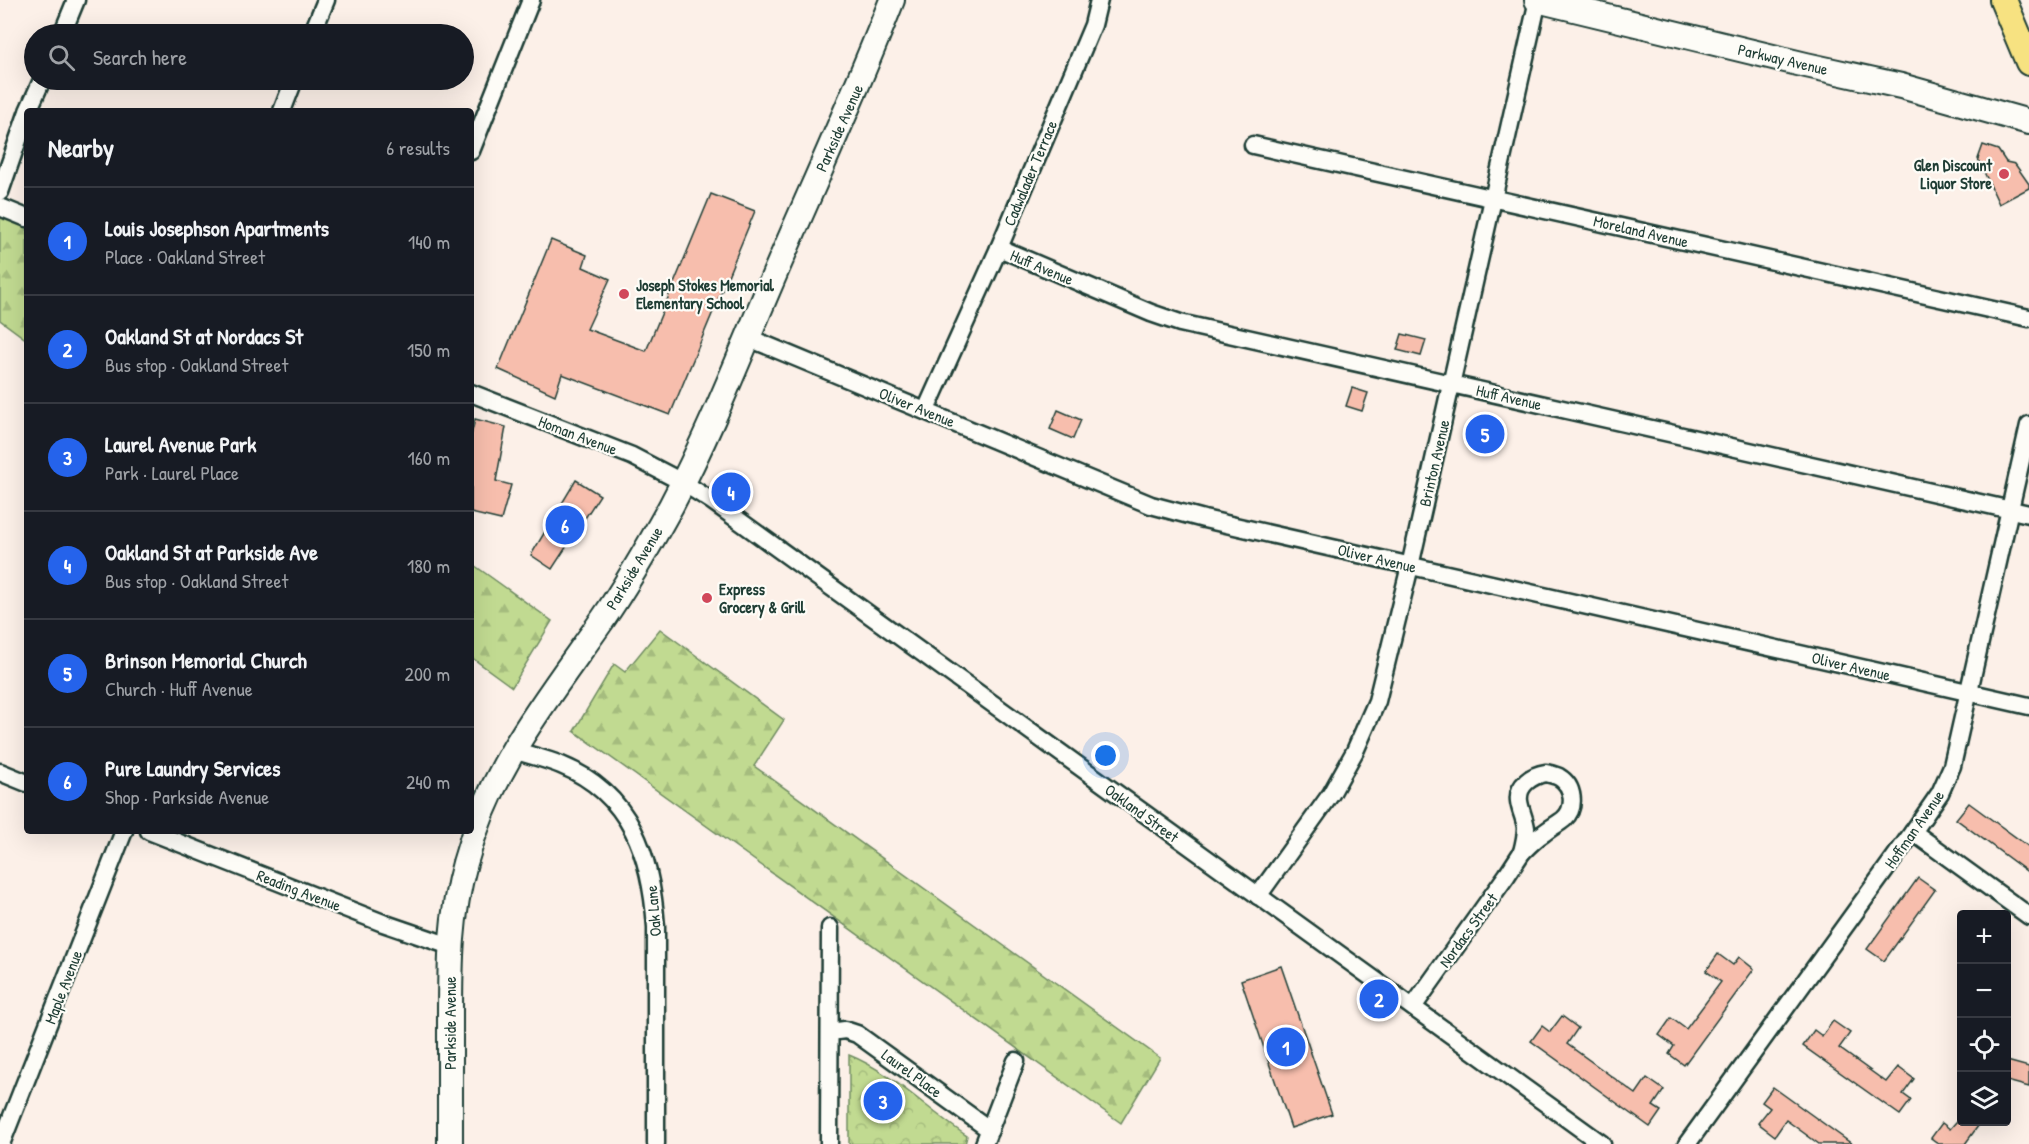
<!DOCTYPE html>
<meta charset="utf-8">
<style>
body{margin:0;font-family:"Patrick Hand",sans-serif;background:#242831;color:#f1f3f6}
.controls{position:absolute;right:18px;bottom:18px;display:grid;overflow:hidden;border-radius:6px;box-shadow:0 6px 24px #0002}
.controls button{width:54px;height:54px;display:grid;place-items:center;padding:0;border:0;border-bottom:2px solid #363941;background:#171b24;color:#f1f3f6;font:30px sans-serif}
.you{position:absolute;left:1106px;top:756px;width:21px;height:21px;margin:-15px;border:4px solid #fff;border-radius:50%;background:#1a73e8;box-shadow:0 0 0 9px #1a73e833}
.badge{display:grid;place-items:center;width:39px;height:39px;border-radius:50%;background:#2563eb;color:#fff;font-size:20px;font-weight:700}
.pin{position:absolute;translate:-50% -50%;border:3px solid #fff;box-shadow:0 2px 6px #0006}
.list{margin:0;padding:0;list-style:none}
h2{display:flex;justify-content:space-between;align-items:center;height:78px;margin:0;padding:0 24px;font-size:26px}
h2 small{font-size:20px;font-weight:400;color:#9ea1a6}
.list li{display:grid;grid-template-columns:39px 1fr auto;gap:18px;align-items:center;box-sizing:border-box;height:108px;padding:0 24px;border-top:2px solid #363941}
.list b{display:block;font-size:22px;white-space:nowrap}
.list p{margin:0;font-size:20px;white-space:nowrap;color:#9ea1a6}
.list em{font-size:20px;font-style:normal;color:#9ea1a6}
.icon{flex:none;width:33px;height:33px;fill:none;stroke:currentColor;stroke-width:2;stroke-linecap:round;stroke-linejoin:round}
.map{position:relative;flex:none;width:2029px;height:1144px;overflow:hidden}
.search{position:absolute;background:#171b24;box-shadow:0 6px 24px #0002;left:24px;top:24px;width:450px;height:66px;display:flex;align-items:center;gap:15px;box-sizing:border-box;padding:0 21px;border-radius:33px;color:#9ea1a6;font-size:22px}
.panel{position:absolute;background:#171b24;box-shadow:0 6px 24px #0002;left:24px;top:108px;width:450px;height:726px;border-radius:6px}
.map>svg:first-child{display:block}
.forest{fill:url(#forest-firs);stroke:#708c62;stroke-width:1.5}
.park{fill:url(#park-crowns);stroke:#708c62;stroke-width:1.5}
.building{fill:#f7bead;stroke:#1f3d34;stroke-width:1.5}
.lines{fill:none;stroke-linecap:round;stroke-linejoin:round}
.street-casing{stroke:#1f3d34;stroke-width:21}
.secondary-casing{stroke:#1f3d34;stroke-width:28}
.primary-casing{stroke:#1f3d34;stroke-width:30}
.street{stroke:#fdfcf7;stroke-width:16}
.secondary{stroke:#fdfcf7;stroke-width:24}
.primary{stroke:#f7e281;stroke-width:26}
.poi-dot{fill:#d1495b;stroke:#fdfcf7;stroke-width:2}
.labels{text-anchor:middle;stroke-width:4.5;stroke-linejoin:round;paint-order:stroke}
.street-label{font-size:16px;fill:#1f3d34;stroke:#fdfcf7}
.poi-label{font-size:16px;font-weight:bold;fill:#1f3d34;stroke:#fdfcf7;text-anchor:start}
</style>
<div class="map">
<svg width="2029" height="1144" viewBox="0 0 2029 1144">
<defs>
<pattern id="forest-firs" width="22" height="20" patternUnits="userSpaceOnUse" patternTransform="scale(1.5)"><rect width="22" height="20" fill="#c1da91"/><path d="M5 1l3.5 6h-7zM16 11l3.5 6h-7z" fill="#a5bc7e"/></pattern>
<pattern id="park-crowns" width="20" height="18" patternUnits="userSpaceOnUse" patternTransform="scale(1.5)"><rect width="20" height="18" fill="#c1da91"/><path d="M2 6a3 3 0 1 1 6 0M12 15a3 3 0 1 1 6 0" fill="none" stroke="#a5bc7e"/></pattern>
</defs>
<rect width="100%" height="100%" fill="#fcf0e8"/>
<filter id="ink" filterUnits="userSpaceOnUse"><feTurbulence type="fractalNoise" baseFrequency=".0167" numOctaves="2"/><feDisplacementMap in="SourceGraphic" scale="12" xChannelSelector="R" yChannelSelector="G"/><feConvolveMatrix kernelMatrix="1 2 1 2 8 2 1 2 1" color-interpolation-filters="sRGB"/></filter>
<g filter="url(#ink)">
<!-- forest -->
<g class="forest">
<path d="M0,199L27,211V340L0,320Z"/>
<path d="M471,563L552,621L512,687L471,657Z"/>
<path d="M660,629L784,720L754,766L1160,1058L1121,1123L574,731L614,664L625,672Z"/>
</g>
<!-- park -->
<path class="park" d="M849,1055C890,1071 929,1111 967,1136L965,1144H849Z"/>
<!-- building -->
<g class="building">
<path d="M1983,145L1998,150L2006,162L2015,164L2029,184V188L1999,204L1978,159Z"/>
<path d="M711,194L755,211L670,415L562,374L555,395L498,369L551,240L587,255L583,267L610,279L587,329L646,351Z"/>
<path d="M1402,334L1426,340L1421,356L1397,350Z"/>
<path d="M1352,388L1368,393L1362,411L1346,406Z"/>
<path d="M1058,410L1081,420L1073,439L1050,429Z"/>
<path d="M475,419L506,427L496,481L511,485L501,520L471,513V436Z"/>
<path d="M576,480L600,495L552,569L531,555Z"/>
<path d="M1969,803L2029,847V873L1956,819Z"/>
<path d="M1918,878L1935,890L1884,961L1867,949Z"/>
<path d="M1718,954L1733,965L1739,957L1754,969L1684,1065L1669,1054L1674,1046L1659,1035L1671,1018L1686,1029L1721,982L1706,971Z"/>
<path d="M1281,966L1332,1114L1291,1128L1241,980Z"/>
<path d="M1562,1016L1578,1028L1567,1044L1636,1094L1647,1078L1664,1090L1653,1106L1661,1111L1650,1127L1531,1041L1542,1026L1550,1032Z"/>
<path d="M1833,1021L1850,1033L1839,1048L1886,1082L1898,1067L1914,1079L1903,1094L1911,1100L1900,1115L1803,1046L1814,1030L1822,1036Z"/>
<path d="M2007,1061L2029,1067V1087L2007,1081Z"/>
<path d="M1773,1087L1852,1144H1819L1786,1120L1775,1136L1758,1123L1770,1108L1762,1102Z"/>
<path d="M1956,1122H1981L1965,1144H1939L1931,1138L1942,1123L1950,1129Z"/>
</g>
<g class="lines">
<defs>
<g id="street">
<path d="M62,34L76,0"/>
<path d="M312,34L326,0"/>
<path d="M28,111L42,80"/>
<path d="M282,111L294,80"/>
<path d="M1253,145L2029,318"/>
<path d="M471,151L531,0"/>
<path d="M0,192L27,114"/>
<path d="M0,207L27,218"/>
<path d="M999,248L1151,313L1180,323L2029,514"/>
<path d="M749,338L1151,505L1204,519L2029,706"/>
<path d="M471,393L632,456L682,482L712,501L1602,1144"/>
<path d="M926,410L999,248L1093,25L1099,0"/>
<path d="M513,750C529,755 546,759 561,765C632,794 651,857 656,927V1144"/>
<path d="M0,772L27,783"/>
<path d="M1546,773C1550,774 1555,775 1559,777C1574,786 1576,808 1564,819C1558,824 1550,828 1544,833C1536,838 1529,845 1522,852C1524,844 1526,836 1526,828C1525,819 1520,810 1519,801C1517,785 1532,775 1546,773Z"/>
<path d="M149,831L383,923L450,946"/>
<path d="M1913,832L2029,916"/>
<path d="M1258,896L1331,794L1355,751L1377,701L1410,566L1538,0"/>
<path d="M1413,1007L1507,875L1522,852"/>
<path d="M830,1032L845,1030L857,1034L990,1130"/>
<path d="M1,1144L124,831"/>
<path d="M829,1144L830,928"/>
<path d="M984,1144L1016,1061"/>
<path d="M1687,1144L1913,832L1940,793L1952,766L2029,425"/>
</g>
<g id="secondary">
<path d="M1537,0L1806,65L1901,86L2029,122"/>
<path d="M450,1144C450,1102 450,1060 450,1018C450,965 450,916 465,863C491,766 547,699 603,619C628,583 650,544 671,506C711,430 742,350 776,271C815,181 856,92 892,0"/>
</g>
<path id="primary" d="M2003,0L2029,62"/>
</defs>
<!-- street casing -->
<use href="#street" class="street-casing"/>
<!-- secondary casing -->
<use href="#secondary" class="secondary-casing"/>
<!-- primary casing -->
<use href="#primary" class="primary-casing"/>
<!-- street -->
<use href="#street" class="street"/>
<!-- secondary -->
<use href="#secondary" class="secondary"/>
<!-- primary -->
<use href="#primary" class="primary"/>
</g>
</g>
<!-- markers -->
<g class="poi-dot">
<circle cx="2004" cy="174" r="6"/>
<circle cx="624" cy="294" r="6"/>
<circle cx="707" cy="598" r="6"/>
</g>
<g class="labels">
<!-- street labels -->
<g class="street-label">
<text transform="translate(1783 59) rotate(13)" y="6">Parkway Avenue</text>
<text transform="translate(839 128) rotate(-66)" y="6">Parkside Avenue</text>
<text transform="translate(1030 173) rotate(-67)" y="6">Cadwalader Terrace</text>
<text transform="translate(1641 231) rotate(13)" y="6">Moreland Avenue</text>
<text transform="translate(1042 267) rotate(23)" y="6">Huff Avenue</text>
<text transform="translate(1509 397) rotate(13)" y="6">Huff Avenue</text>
<text transform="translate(917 407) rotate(22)" y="6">Oliver Avenue</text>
<text transform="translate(578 435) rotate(21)" y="6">Homan Avenue</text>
<text transform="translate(1434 463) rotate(-77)" y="6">Brinton Avenue</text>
<text transform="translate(1377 558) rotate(13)" y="6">Oliver Avenue</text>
<text transform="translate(634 568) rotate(-59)" y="6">Parkside Avenue</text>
<text transform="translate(1851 666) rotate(13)" y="6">Oliver Avenue</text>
<text transform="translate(1142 813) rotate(36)" y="6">Oakland Street</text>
<text transform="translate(1914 829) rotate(-55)" y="6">Hoffman Avenue</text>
<text transform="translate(299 890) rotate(21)" y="6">Reading Avenue</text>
<text transform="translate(653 911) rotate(-95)" y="6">Oak Lane</text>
<text transform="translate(1468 930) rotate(-54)" y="6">Nordacs Street</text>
<text transform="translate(63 987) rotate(-69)" y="6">Maple Avenue</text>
<text transform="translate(450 1023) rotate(-90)" y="6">Parkside Avenue</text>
<text transform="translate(912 1073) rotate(36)" y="6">Laurel Place</text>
</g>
<!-- poi labels -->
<g class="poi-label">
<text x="1992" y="171" text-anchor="end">Glen Discount<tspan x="1992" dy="18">Liquor Store</tspan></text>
<text x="636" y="291">Joseph Stokes Memorial<tspan x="636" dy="18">Elementary School</tspan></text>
<text x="719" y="595">Express<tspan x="719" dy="18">Grocery &amp; Grill</tspan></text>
</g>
</g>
</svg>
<div class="controls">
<button>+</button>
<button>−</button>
<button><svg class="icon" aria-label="locate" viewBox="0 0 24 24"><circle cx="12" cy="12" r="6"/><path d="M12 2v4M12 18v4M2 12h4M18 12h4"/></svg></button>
<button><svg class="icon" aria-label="layers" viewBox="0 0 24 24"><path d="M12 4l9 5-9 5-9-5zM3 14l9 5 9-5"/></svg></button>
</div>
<div class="you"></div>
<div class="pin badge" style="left:1286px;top:1047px">1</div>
<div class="pin badge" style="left:1379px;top:999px">2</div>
<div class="pin badge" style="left:883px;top:1101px">3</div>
<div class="pin badge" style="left:731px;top:492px">4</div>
<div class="pin badge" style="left:1485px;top:434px">5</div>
<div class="pin badge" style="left:565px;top:525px">6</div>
<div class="search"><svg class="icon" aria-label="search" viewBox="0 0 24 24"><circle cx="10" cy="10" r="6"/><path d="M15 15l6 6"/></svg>Search here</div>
<section class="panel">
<h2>Nearby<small>6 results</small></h2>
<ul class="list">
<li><span class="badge">1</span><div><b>Louis Josephson Apartments</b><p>Place · Oakland Street</p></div><em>140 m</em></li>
<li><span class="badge">2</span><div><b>Oakland St at Nordacs St</b><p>Bus stop · Oakland Street</p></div><em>150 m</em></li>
<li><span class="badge">3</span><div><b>Laurel Avenue Park</b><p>Park · Laurel Place</p></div><em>160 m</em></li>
<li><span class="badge">4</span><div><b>Oakland St at Parkside Ave</b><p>Bus stop · Oakland Street</p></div><em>180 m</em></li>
<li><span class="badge">5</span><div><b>Brinson Memorial Church</b><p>Church · Huff Avenue</p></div><em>200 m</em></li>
<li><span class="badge">6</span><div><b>Pure Laundry Services</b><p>Shop · Parkside Avenue</p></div><em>240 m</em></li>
</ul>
</section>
</div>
